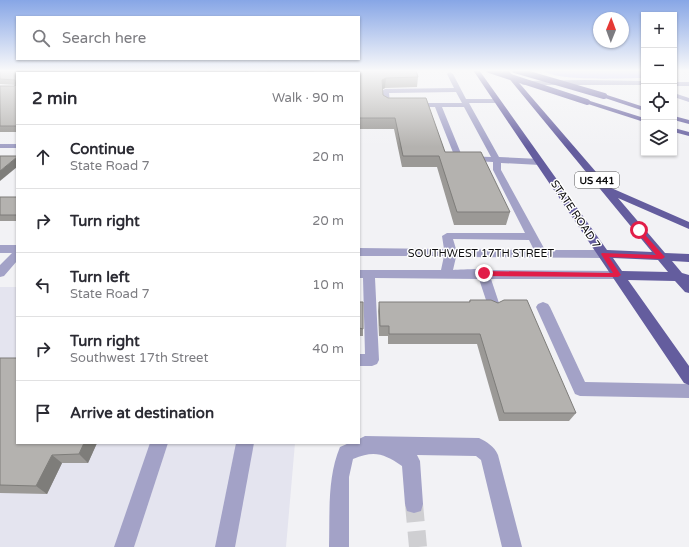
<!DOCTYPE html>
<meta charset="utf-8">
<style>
body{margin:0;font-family:"Varela Round",sans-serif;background:#f2f2f3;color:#2b2b33}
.controls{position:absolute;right:12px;top:12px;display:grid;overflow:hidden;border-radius:0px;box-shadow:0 1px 3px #0004}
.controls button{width:36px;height:36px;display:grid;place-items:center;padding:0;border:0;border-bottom:1px solid #e1e1e2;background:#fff;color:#2b2b33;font:20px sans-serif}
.compass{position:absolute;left:593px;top:12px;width:36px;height:36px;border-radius:50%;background:#fff;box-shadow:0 1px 3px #0004;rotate:1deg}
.stop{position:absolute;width:12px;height:12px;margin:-9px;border:3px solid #e11d48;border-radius:50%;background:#fff}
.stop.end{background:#e11d48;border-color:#fff;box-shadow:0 1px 4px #0008}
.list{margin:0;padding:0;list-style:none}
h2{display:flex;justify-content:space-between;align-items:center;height:52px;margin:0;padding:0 16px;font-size:17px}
h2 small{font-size:13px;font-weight:400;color:#7c7c81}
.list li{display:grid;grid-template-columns:26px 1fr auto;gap:12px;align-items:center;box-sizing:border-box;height:64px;padding:0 16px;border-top:1px solid #e1e1e2}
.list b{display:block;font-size:15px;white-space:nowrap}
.list p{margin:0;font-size:13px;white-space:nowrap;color:#7c7c81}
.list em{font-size:13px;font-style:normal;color:#7c7c81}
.icon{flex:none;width:22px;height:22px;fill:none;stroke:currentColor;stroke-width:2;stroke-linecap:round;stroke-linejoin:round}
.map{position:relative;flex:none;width:689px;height:547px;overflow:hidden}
.search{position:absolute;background:#fff;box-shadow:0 1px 3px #0004;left:16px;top:16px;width:344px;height:44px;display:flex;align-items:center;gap:10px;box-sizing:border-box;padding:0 14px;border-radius:0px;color:#7c7c81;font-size:15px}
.panel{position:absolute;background:#fff;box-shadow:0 1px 3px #0004;left:16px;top:72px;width:344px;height:372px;border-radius:0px}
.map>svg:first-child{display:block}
.built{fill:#e4e4ef}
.green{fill:#bebbfa}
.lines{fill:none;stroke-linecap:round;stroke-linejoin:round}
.minor-tunnel{stroke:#cfcfd2;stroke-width:18;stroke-dasharray:18 9;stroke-linecap:butt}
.minor{fill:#a3a2c7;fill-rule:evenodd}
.major{fill:#645d9e;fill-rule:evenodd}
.major-bridge{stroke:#645d9e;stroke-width:6}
.wall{fill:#9b9996}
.shaded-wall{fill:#7e7d7a}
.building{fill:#b4b2af;stroke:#7e7d7a}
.route{fill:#e11d48}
.labels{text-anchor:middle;stroke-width:3;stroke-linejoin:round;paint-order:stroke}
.shield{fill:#fff;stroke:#545455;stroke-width:1}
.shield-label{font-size:10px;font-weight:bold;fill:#0b0b0c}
.street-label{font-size:11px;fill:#0b0b0c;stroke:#fff}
</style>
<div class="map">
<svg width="689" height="547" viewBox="0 0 689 547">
<rect width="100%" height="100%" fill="#f2f2f5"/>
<!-- built -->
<path class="built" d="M0,287H17V443H295L286,547H0Z"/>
<!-- green -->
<path class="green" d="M543,70H644V78C624,78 556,82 543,70Z"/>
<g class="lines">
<!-- minor-tunnel -->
<path class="minor-tunnel" d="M414,504L418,547"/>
<!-- minor -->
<g class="minor">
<path d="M267,70H273L272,73H266Z"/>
<path d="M450,72L453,74L466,99H497L500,101L497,103H469L499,157L540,159L544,162L540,165L501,163V170L545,250H604L608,251L610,254L608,257L604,258L456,257L453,270C461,270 481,268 487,270L618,271L622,272L624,275L622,278L618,279H491L500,306L499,309L494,311L489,309L479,279L375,278L379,360L377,364L372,366H359V354H365L363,278H359V270H441L444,256H359V248L444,249L442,236L447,233H525L493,170V162L456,160L435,107H387L384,105L382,91L385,89L454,88L447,74ZM456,92L462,103H390L389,93ZM442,107H464L491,157L462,156ZM453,239L529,240L534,250L456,249Z"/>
<path d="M585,80L644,81V85H523L520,83L523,81Z"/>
<rect x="674" y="82" width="15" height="4"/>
<path d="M674,93L689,98V102L674,97Z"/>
<rect x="0" y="144" width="17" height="4"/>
<path d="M0,245H17V261L4,276L0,277V265L12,253H0Z"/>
<path d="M543,302L548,304L550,307L585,382L689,384V398L580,396L575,394L536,307L538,304Z"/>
<path d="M365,436L479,438C487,442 494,446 498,455L522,547H502L481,460L476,456L417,455L420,461L423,504L421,511L414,513L407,511L405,504L402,466C384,454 375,450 353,459L349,477V547H329C330,514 327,478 340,447L349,443H359V439Z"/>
<path d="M150,443H168L134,547H114Z"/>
<path d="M236,443H254L235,547H215Z"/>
</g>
<!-- major -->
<g class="major">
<path d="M473,70H479L607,250L652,252L502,70H508L609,187L689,222V229L618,198L665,253L689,254V262L672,261L682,273L689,275V293L685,292L675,281L628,280L689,366V385L684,383ZM613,258L658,260L668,272L622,271Z"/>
<path d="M604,94L644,107V111L602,97L601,96Z"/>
<path d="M587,100L644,118V122L585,103L584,102Z"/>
<path d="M674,116L689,120V124L674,120Z"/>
<path d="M674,128L689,132V136L674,132Z"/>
</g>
<!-- major-bridge -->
<g class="major-bridge">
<path d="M489,70L587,102"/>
<path d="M515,70L604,96"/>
</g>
</g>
<!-- wall -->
<g class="wall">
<path d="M0,70H250L248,73H17V132H0V86H14L16,85L0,84Z"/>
<path d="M359,73L418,77L417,87L385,88L383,89V95L510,212L506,225H454L437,167H402L394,129H359Z"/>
<rect x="0" y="197" width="17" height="24"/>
<path d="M470,300L576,413L569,421H499L477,344H388V336H379L378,311L379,302H469Z"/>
<path d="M359,302L363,329V336H359Z"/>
<path d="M0,358L97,443L88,463H62L47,494L0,493Z"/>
</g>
<!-- shaded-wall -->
<g class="shaded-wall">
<path d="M246,70H250L248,73H244Z"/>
<path d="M386,78L385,88L381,90L382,80Z"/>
<path d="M17,157V167L0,181V171Z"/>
<path d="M84,443H97L88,463L79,454Z"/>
<path d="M52,455L62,463L47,494L36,486Z"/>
</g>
<!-- building -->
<g class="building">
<path d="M0,70H246L244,73H17V126H0V86H14L16,85L15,80L0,79Z"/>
<path d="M291,70H313V73H290Z"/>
<path d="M339,70H416L418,77L386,78L382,80L383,95L388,98H426L445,152H481L510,212H457L439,156H403L395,118H359V73H339Z"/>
<path d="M0,156H17V157L0,171Z"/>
<rect x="0" y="197" width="17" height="18"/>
<path d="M470,300H491L498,303L504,300H527L576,413H504L480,334H389V326H380L379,302H470Z"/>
<path d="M359,302H363V329L359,328Z"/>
<path d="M0,358H17V443H84L79,454L52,455L36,486L0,485Z"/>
</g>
<!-- sky -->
<linearGradient id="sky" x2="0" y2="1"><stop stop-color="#87a6e6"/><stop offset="0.48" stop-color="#f9f9fa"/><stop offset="1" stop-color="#f9f9fa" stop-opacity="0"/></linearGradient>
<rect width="689" height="147" fill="url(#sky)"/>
<!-- route -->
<path class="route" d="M639,228L665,257L662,259L609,257L621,275L618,277L484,276L480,273L484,271L613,273L601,254L602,253L656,255L636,230Z"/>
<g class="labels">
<!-- shield labels -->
<rect class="shield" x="575" y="172" width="44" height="16" rx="3"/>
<g class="shield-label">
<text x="597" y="184">US 441</text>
</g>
<!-- street labels -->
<g class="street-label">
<text transform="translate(576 214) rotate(56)" y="4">STATE ROAD 7</text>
<text x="481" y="257">SOUTHWEST 17TH STREET</text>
</g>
</g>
</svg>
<div class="controls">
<button>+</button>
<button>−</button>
<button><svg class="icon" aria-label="locate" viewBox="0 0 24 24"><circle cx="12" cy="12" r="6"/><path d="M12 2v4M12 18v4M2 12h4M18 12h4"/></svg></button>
<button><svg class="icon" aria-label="layers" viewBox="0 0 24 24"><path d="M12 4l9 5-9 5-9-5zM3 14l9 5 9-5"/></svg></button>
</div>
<svg class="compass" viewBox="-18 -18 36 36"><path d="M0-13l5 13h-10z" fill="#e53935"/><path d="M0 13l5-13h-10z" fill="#7c7c81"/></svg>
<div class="stop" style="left:639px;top:230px"></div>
<div class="stop end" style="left:484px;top:273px"></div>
<div class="search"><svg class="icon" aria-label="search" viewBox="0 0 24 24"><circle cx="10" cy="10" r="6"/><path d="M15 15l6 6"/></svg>Search here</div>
<section class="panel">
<h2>2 min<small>Walk · 90 m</small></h2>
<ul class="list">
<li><svg class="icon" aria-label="ahead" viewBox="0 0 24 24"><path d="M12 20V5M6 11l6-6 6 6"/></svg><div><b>Continue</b><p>State Road 7</p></div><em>20 m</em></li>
<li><svg class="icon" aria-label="right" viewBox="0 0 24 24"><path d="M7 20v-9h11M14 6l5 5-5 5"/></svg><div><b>Turn right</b></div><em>20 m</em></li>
<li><svg class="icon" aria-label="left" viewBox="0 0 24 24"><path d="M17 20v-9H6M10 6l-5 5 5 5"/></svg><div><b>Turn left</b><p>State Road 7</p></div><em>10 m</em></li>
<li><svg class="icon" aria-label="right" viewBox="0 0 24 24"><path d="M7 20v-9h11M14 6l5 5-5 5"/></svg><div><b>Turn right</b><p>Southwest 17th Street</p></div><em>40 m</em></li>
<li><svg class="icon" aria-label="arrive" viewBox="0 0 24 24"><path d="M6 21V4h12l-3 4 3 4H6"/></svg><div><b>Arrive at destination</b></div></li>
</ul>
</section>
</div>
